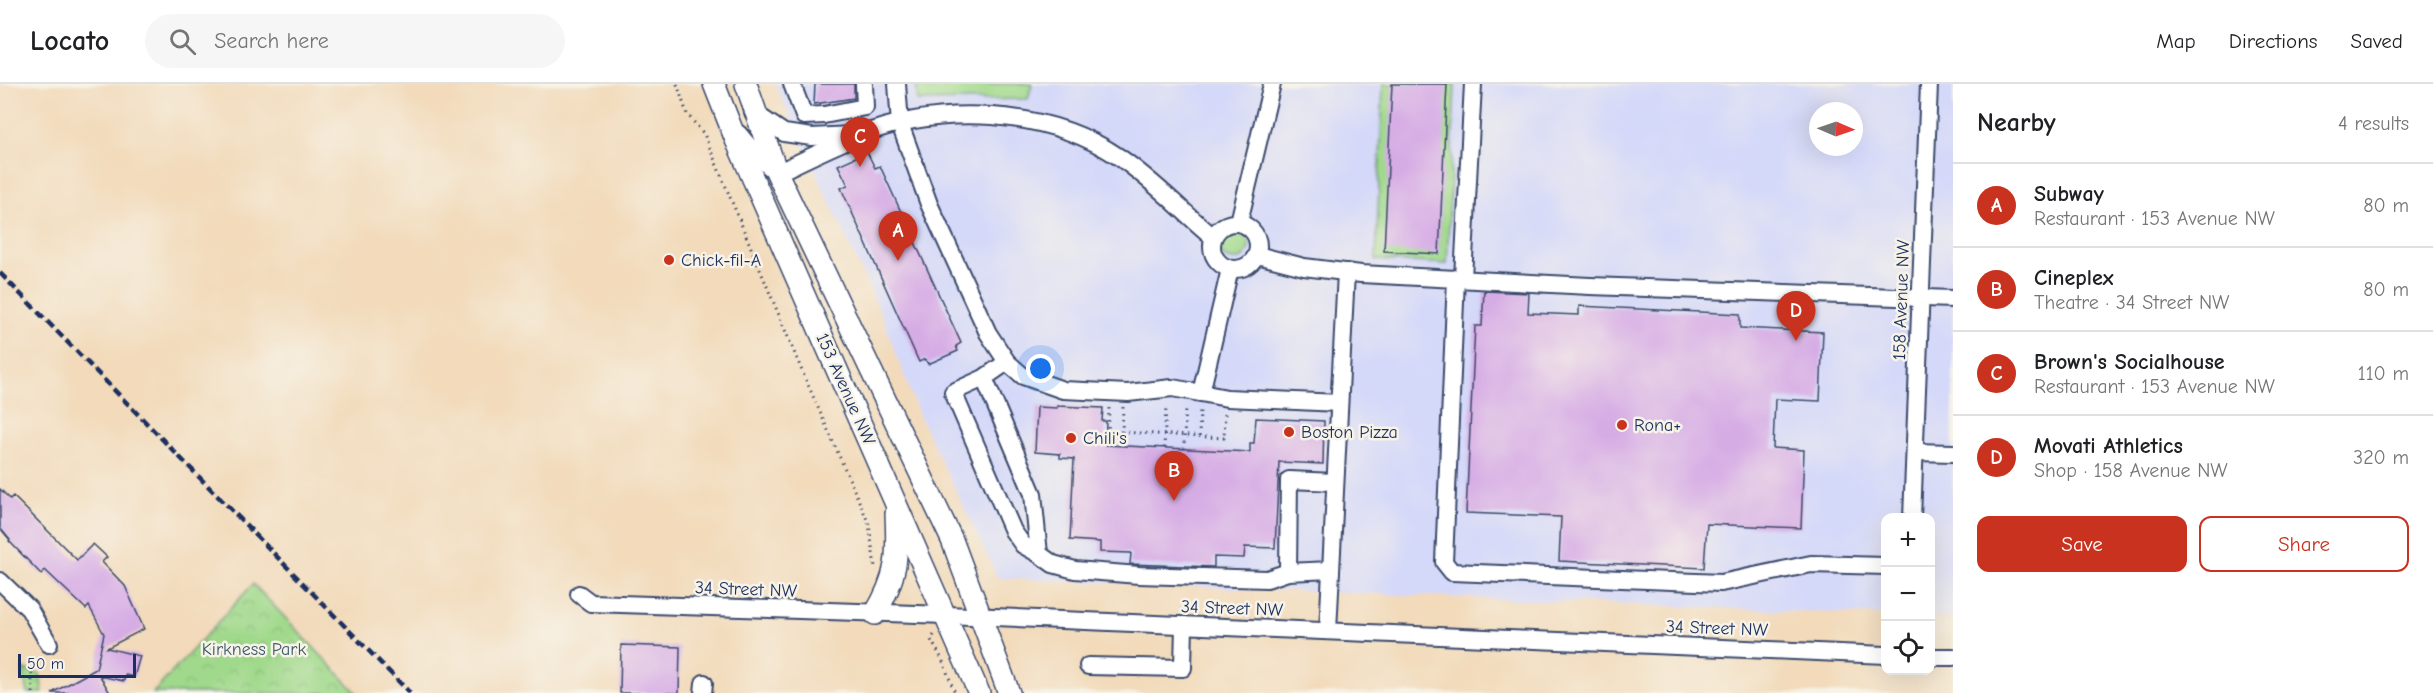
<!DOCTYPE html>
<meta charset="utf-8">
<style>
body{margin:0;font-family:"Comic Neue",sans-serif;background:#f6f6f6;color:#202124}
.controls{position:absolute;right:18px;bottom:18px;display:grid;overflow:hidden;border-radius:12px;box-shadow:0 6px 24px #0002}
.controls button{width:54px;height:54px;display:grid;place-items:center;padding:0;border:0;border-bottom:2px solid #e0e0e0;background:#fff;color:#202124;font:30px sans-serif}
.compass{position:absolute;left:1809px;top:18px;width:54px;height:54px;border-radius:50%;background:#fff;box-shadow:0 6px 24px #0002;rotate:92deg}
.scale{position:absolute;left:18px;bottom:15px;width:118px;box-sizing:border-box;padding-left:6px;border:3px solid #1b2f5e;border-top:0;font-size:16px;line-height:21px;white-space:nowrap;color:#1b2f5e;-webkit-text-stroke:4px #f7f3e8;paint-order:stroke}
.you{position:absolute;left:1041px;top:285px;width:21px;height:21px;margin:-15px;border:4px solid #fff;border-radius:50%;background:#1a73e8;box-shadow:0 0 0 9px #1a73e833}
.badge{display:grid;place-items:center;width:39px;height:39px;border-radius:50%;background:#c8321e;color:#fff;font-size:20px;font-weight:700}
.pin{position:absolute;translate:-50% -50px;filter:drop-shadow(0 2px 3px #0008)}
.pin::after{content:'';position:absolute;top:32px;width:21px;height:18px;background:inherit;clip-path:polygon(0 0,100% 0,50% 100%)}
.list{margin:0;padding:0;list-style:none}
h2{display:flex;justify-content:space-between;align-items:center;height:78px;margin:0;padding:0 24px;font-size:26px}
h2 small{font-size:20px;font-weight:400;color:#757577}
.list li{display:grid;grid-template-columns:39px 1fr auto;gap:18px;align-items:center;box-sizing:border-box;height:84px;padding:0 24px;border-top:2px solid #e0e0e0}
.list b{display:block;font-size:22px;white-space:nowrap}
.list p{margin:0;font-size:20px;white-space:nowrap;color:#757577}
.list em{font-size:20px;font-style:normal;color:#757577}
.actions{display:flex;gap:12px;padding:18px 24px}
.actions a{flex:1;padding:14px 0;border:2px solid #c8321e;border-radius:12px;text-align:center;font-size:21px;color:#c8321e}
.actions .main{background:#c8321e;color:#fff}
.icon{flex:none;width:33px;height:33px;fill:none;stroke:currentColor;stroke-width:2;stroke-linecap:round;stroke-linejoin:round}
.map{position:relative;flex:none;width:1953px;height:609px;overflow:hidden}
header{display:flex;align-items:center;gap:36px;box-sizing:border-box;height:84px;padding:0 30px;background:#fff;border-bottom:2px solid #e0e0e0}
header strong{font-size:28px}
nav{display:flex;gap:33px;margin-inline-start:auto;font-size:21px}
.search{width:420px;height:54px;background:#f6f6f6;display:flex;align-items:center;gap:15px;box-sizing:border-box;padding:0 21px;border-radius:33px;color:#757577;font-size:22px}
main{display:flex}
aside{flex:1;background:#fff}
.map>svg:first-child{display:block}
.built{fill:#d4d8f9;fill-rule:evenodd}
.grass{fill:#a0d98b;stroke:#5e8474;stroke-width:1.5}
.park{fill:url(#park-crowns);stroke:#5e8474;stroke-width:1.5}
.building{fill:#d6ace5}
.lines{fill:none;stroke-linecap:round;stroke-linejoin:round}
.minor-casing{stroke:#3b496c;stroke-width:20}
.major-casing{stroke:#3b496c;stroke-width:24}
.path{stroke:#3b496c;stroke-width:3;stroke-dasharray:1.5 4.5;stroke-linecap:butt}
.minor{stroke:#fff;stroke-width:16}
.major{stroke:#fff;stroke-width:21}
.rail{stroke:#1b2f5e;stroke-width:4.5;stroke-dasharray:9 4.5;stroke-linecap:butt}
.poi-dot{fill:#c8321e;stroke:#f7f3e8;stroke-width:2}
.labels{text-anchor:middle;stroke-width:5;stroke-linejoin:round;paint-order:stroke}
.poi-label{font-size:18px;fill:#1b2f5e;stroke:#f7f3e8;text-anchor:start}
.street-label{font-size:18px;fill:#1b2f5e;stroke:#f7f3e8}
.park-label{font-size:18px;fill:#3c5a69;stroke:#f7f3e8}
</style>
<header>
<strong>Locato</strong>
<div class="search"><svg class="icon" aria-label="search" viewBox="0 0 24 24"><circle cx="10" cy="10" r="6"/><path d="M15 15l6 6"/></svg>Search here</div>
<nav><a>Map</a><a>Directions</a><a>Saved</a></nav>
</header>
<main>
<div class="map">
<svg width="1953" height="609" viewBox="0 0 1953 609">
<defs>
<pattern id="park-crowns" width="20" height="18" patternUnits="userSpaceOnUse" patternTransform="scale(1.5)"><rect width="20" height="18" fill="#a0d98b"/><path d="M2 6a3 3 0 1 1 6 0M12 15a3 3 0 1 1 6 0" fill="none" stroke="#89bb7a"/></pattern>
</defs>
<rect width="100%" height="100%" fill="#f7f3e8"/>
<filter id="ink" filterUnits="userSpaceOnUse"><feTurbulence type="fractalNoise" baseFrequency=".0167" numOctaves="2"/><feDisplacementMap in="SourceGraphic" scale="12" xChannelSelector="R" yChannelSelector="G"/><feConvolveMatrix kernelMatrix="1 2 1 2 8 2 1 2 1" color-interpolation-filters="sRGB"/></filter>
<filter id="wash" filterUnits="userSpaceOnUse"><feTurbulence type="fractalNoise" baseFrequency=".008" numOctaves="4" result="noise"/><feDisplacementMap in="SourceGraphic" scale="24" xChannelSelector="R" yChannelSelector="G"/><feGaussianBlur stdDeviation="1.35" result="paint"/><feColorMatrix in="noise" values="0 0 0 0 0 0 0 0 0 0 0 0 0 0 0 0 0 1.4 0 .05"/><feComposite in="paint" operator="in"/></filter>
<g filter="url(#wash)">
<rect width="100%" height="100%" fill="#f2daba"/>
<!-- built -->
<path class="built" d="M775,0H1953V534L1931,533L1930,434H1886L1885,531L998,494L919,331L880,227ZM1818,27H1854V63H1818Z"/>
<!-- grass -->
<g class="grass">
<path d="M916,0H1032L1028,15L918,17Z"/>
<path d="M1383,0H1455L1447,180L1376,176Z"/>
<circle cx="1234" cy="161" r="15"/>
</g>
<!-- park -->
<g class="park">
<path d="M253,500L357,609H153Z"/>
<path d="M23,585L40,590L43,609H28Z"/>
</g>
<g id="blocks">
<!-- building -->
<g class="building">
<path d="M815,0H854V14L814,20Z"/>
<path d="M1392,0H1447L1439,170L1384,167Z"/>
<path d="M867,68L875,84L880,82L961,259L956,262L958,267L928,280L925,275L919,278L841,104L848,101L838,81Z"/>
<path d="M1484,207L1529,209L1528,229L1579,231V222L1740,230V244L1823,248L1820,317L1775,315L1773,364L1804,366L1801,444L1707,440L1704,484L1559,477L1561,433L1466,429L1475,242H1482Z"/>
<path d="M1057,322L1103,324L1102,337H1106L1105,361L1250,368V359H1254L1256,334L1324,337L1323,380L1279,378L1275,464L1245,463L1244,474L1214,473V483L1130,480L1131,469L1100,468V458L1070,456L1074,375L1060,374V370L1035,368L1037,323L1057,324Z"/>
<path d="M0,405L10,415L13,412L77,476L93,460L107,473L102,478L125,502L144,545L107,564L140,572L134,593L125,591L124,597L100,592L110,609H52L96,585L104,550L89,522L86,525L45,486L41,490L9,457L10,456L0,444Z"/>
<path d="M621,561L680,563L679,609H620Z"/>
</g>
</g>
</g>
<g filter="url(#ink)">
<use href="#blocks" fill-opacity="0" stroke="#3b496c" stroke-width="1.5"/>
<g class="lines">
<defs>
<g id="minor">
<path d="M792,0L804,32L824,31L865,23L864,0"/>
<path d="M897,0L900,40L929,120L988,249L1007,278L1023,292L1063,306L1128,309L1172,304L1201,309L1230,185"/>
<path d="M753,28L784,49L812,53L851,51"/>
<path d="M739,50L759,74L777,89C804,76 832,62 860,51C940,20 1047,24 1119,73C1153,96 1182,127 1213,153"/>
<path d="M1239,138L1272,0"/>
<circle cx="1235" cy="162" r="23"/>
<path d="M1257,171L1304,183L1361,190L1590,202L1953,215"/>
<path d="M1456,194L1444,478L1452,488L1721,499L1811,480L1886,482"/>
<path d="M1463,194L1473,0"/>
<path d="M984,294L1033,410L1039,470L1023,461L1013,447L953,308L984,294L1007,278"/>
<path d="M1201,309L1227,314L1339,319"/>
<path d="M1915,368L1953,369"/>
<path d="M1912,434L1929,0"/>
<path d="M1039,470L1053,480L1075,486L1139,491L1267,495L1288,488"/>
<path d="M1331,486L1288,488L1289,396L1335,398"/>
<path d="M0,497L29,525L49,560"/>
<path d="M579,510L591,519L946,531L1886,571"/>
<path d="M1328,547L1346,188"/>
<path d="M1930,573H1953"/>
<path d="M1088,582L1183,584L1184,541"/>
<path d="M703,609L704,599"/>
</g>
<g id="major">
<path d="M714,0L736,56L979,609"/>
<path d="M746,0L777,89L952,456L1009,609"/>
<path d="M875,530C898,492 898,472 896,429"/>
</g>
</defs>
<!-- minor casing -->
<use href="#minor" class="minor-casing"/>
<!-- major casing -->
<use href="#major" class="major-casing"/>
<!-- path -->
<g class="path">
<path d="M677,0L687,30L704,50L802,287L869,440L875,483"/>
<path d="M1123,323L1122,348L1224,354L1225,329"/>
<path d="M1109,324L1108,348H1122"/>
<path d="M1199,353L1200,325"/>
<path d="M1164,364L1166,322"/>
<path d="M1184,365L1185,323"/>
<path d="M934,551L931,556L942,575L955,609"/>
<path d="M33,609L31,585L41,571"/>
</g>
<!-- minor -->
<use href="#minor" class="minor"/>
<!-- major -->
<use href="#major" class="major"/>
<!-- rail -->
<path class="rail" d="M0,189L410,609"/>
</g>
</g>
<!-- markers -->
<g class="poi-dot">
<circle cx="669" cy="176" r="6"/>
<circle cx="1622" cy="341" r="6"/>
<circle cx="1289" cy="348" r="6"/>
<circle cx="1071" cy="354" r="6"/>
</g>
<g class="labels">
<!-- poi labels -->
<g class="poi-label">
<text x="681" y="182">Chick-fil-A</text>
<text x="1634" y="347">Rona+</text>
<text x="1301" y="354">Boston Pizza</text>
<text x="1083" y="360">Chili's</text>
</g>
<!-- street labels -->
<g class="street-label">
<text transform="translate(1901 216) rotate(-88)" y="6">158 Avenue NW</text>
<text transform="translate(846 305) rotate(66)" y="6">153 Avenue NW</text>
<text transform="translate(746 505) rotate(2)" y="6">34 Street NW</text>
<text transform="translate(1232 524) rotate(2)" y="6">34 Street NW</text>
<text transform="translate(1717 544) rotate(2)" y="6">34 Street NW</text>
</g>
<!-- park labels -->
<g class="park-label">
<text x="254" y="571">Kirkness Park</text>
</g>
</g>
</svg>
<div class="controls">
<button>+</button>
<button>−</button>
<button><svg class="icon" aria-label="locate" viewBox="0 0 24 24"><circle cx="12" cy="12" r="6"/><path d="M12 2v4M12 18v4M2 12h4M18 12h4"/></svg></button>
</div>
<svg class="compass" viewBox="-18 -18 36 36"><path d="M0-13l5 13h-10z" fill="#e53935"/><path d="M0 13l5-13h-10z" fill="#757577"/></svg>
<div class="scale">50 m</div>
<div class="you"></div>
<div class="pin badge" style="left:898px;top:177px">A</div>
<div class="pin badge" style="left:1174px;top:417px">B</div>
<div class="pin badge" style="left:860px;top:83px">C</div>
<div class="pin badge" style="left:1796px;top:257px">D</div>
</div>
<aside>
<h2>Nearby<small>4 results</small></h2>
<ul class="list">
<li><span class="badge">A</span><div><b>Subway</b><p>Restaurant · 153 Avenue NW</p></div><em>80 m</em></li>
<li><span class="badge">B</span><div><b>Cineplex</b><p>Theatre · 34 Street NW</p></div><em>80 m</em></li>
<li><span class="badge">C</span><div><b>Brown's Socialhouse</b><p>Restaurant · 153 Avenue NW</p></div><em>110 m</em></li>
<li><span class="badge">D</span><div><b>Movati Athletics</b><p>Shop · 158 Avenue NW</p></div><em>320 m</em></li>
</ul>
<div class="actions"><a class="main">Save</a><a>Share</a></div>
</aside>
</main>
